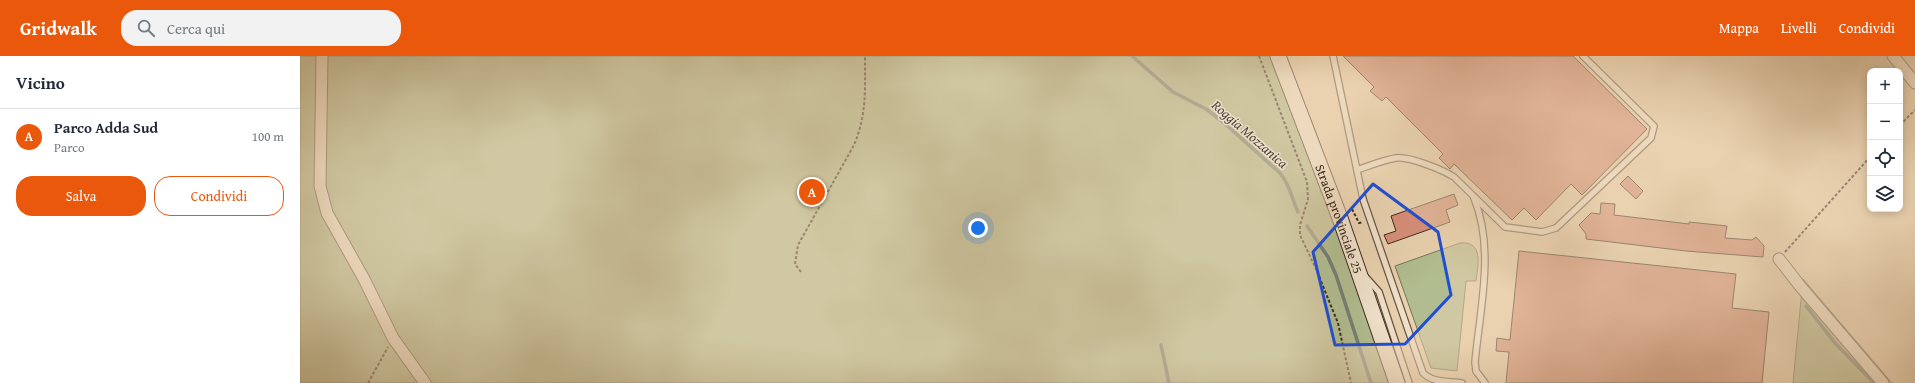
<!DOCTYPE html>
<html lang="it">
<meta charset="utf-8">
<style>
body{margin:0;font-family:"Gentium Book Plus",serif;background:#f2f2f3;color:#1f2937}
.controls{position:absolute;right:12px;top:12px;display:grid;overflow:hidden;border-radius:8px;box-shadow:0 2px 10px #0003}
.controls button{width:36px;height:36px;display:grid;place-items:center;padding:0;border:0;border-bottom:1px solid #e0e1e3;background:#fff;color:#1f2937;font:20px sans-serif}
.you{position:absolute;left:678px;top:172px;width:14px;height:14px;margin:-10px;border:3px solid #fff;border-radius:50%;background:#1a73e8;box-shadow:0 0 0 6px #1a73e833}
.badge{display:grid;place-items:center;width:26px;height:26px;border-radius:50%;background:#ea580c;color:#fff;font-size:13px;font-weight:700}
.pin{position:absolute;translate:-50% -50%;border:2px solid #fff;box-shadow:0 1px 4px #0006}
.list{margin:0;padding:0;list-style:none}
h2{display:flex;justify-content:space-between;align-items:center;height:52px;margin:0;padding:0 16px;font-size:17px}
h2 small{font-size:13px;font-weight:400;color:#747a83}
.list li{display:grid;grid-template-columns:26px 1fr auto;gap:12px;align-items:center;box-sizing:border-box;height:56px;padding:0 16px;border-top:1px solid #e0e1e3}
.list b{display:block;font-size:15px;white-space:nowrap}
.list p{margin:0;font-size:13px;white-space:nowrap;color:#747a83}
.list em{font-size:13px;font-style:normal;color:#747a83}
.actions{display:flex;gap:8px;padding:12px 16px}
.actions a{flex:1;padding:9px 0;border:1px solid #ea580c;border-radius:16px;text-align:center;font-size:14px;color:#ea580c}
.actions .main{background:#ea580c;color:#fff}
.icon{flex:none;width:22px;height:22px;fill:none;stroke:currentColor;stroke-width:2;stroke-linecap:round;stroke-linejoin:round}
.map{position:relative;flex:none;width:1615px;height:327px;overflow:hidden}
header{display:flex;align-items:center;gap:24px;box-sizing:border-box;height:56px;padding:0 20px;background:#ea580c;color:#fff}
header strong{font-size:19px}
nav{display:flex;gap:22px;margin-inline-start:auto;font-size:14px}
.search{width:280px;height:36px;background:#f2f2f3;display:flex;align-items:center;gap:10px;box-sizing:border-box;padding:0 14px;border-radius:16px;color:#747a83;font-size:15px}
main{display:flex}
aside{flex:1;background:#fff}
.map>svg:first-child{display:block}
.green{fill:#b1bd90;stroke:#777458}
.lines{fill:none;stroke-linecap:round;stroke-linejoin:round}
.stream{stroke:#747f76;stroke-width:3.5}
.building{fill:#d88e79;stroke:#3d2b20}
.lane-casing{stroke:#685544;stroke-width:8}
.street-casing{stroke:#685544;stroke-width:13}
.secondary-casing{stroke:#3d2b20;stroke-width:17}
.path{stroke:#3d2b20;stroke-width:2;stroke-dasharray:3 2;stroke-linecap:butt}
.lane{stroke:#f1e2cc;stroke-width:5.5}
.street{stroke:#f1e2cc;stroke-width:11}
.secondary{stroke:#f1e2cc;stroke-width:15}
.marked{fill:none;stroke:#1d4ed8;stroke-width:3;stroke-linejoin:round}
.labels{text-anchor:middle;stroke-width:3;stroke-linejoin:round;paint-order:stroke}
.street-label{font-size:13px;fill:#3d2b20;stroke:#f1e2cc}
.water-label{font-size:14px;font-style:italic;fill:#4f473d;stroke:#f1e2cc}
</style>
<header>
<strong>Gridwalk</strong>
<div class="search"><svg class="icon" aria-label="search" viewBox="0 0 24 24"><circle cx="10" cy="10" r="6"/><path d="M15 15l6 6"/></svg>Cerca qui</div>
<nav><a>Mappa</a><a>Livelli</a><a>Condividi</a></nav>
</header>
<main>
<aside>
<h2>Vicino<small></small></h2>
<ul class="list">
<li><span class="badge">A</span><div><b>Parco Adda Sud</b><p>Parco</p></div><em>100 m</em></li>
</ul>
<div class="actions"><a class="main">Salva</a><a>Condividi</a></div>
</aside>
<div class="map">
<svg width="1615" height="327" viewBox="0 0 1615 327">
<rect width="100%" height="100%" fill="#ead2b0"/>
<filter id="stains"><feTurbulence type="fractalNoise" baseFrequency=".005" numOctaves="4"/><feColorMatrix values="0 0 0 0 .2 0 0 0 0 .09 0 0 0 0 .02 0 0 0 .5 -.17"/></filter>
<radialGradient id="worn" r=".72"><stop offset=".6" stop-color="#630" stop-opacity="0"/><stop offset="1" stop-color="#630" stop-opacity=".3"/></radialGradient>
<!-- green -->
<g class="green">
<path d="M0,0H972L1010,99L1091,327H0Z"/>
<path d="M1160,187C1184,185 1178,209 1176,225H1166L1157,315L1131,312L1095,210Z"/>
<path d="M1503,223L1592,327H1493Z"/>
</g>
<g class="lines">
<!-- stream -->
<g class="stream">
<path d="M832,0L873,36L906,53L923,66L980,117C991,131 991,141 998,156"/>
<path d="M1007,170L1028,201L1036,219L1071,327"/>
<path d="M1506,250L1535,287L1574,327"/>
<path d="M861,289L869,327"/>
</g>
</g>
<!-- building -->
<g class="building">
<path d="M1043,0H1273L1347,73L1282,139L1271,128L1236,164L1224,152L1212,164L1154,108L1150,113L1139,102L1143,98L1086,41L1082,45L1070,35L1074,31Z"/>
<path d="M1328,120L1343,135L1336,143L1320,128Z"/>
<path d="M1154,138L1158,149L1146,154L1150,166L1088,188L1084,179L1096,175L1091,160Z"/>
<path d="M1301,147L1315,148L1314,159L1389,168V166L1427,170L1425,182L1452,184L1456,181L1464,190L1463,201L1386,195L1286,183V178L1279,169L1291,157L1300,158Z"/>
<path d="M1219,195L1436,218L1432,252L1469,256L1462,327H1206L1209,296L1196,295L1197,282L1210,284Z"/>
</g>
<g class="lines">
<defs>
<g id="lane">
<path d="M1033,0L1063,143L1123,317C1133,327 1148,325 1162,327"/>
<path d="M1057,114C1069,110 1083,104 1096,102C1109,100 1143,114 1154,121L1205,171L1242,176L1256,172L1351,82L1354,70L1283,0"/>
<path d="M1174,142C1195,193 1180,252 1175,306L1176,315L1185,327"/>
<path d="M1063,218L1079,236L1109,327"/>
</g>
<g id="street">
<path d="M22,0L20,130L27,157L64,223L93,282L125,327"/>
<path d="M1593,0L1615,27"/>
<path d="M1479,203L1500,230L1583,327"/>
</g>
<g id="secondary">
<path id="s1" d="M978,0L1040,162L1097,327"/>
</g>
</defs>
<!-- lane casing -->
<use href="#lane" class="lane-casing"/>
<!-- street casing -->
<use href="#street" class="street-casing"/>
<!-- secondary casing -->
<use href="#secondary" class="secondary-casing"/>
<!-- path -->
<g class="path">
<path d="M959,0L1007,126L1008,143L1000,169V179L1016,213L1038,267L1051,327"/>
<path d="M1600,69L1615,54"/>
<path d="M1052,153L1059,167L1063,166"/>
<path d="M1485,196L1570,101"/>
<path d="M501,216L495,208L498,189L554,89C567,58 565,33 565,0"/>
<path d="M68,327L88,291"/>
</g>
<!-- lane -->
<use href="#lane" class="lane"/>
<!-- street -->
<use href="#street" class="street"/>
<!-- secondary -->
<use href="#secondary" class="secondary"/>
</g>
<!-- marked area -->
<path d="M0 0H1615V327H0ZM1073,128L1138,176L1151,239L1105,288L1035,289L1013,196Z" fill="#ead2b0" fill-opacity=".55" fill-rule="evenodd"/>
<path class="marked" d="M1073,128L1138,176L1151,239L1105,288L1035,289L1013,196Z"/>
<g class="labels">
<!-- street labels -->
<g class="street-label">
<text dy="5" stroke="none"><textPath href="#s1" startOffset="174">Strada provinciale 25</textPath></text>
</g>
<!-- water labels -->
<g class="water-label">
<text transform="translate(950 78) rotate(41)" y="5">Roggia Mozzanica</text>
</g>
</g>
<rect width="100%" height="100%" filter="url(#stains)"/>
<rect width="100%" height="100%" fill="url(#worn)"/>
</svg>
<div class="controls">
<button>+</button>
<button>−</button>
<button><svg class="icon" aria-label="locate" viewBox="0 0 24 24"><circle cx="12" cy="12" r="6"/><path d="M12 2v4M12 18v4M2 12h4M18 12h4"/></svg></button>
<button><svg class="icon" aria-label="layers" viewBox="0 0 24 24"><path d="M12 4l9 5-9 5-9-5zM3 14l9 5 9-5"/></svg></button>
</div>
<div class="you"></div>
<div class="pin badge" style="left:512px;top:136px">A</div>
</div>
</main>
